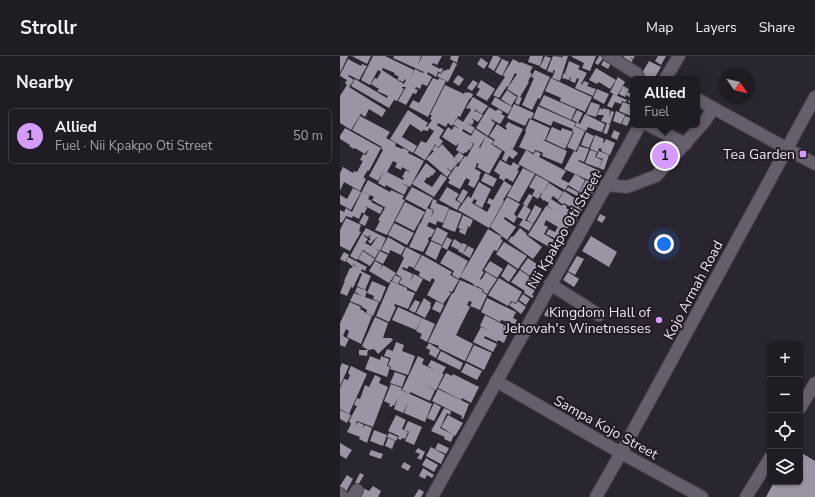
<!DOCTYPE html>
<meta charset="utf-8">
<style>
body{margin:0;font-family:"Nunito Sans",sans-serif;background:#2d2931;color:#f1f3f6}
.controls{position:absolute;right:12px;bottom:12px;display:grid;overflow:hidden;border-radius:6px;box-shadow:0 1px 3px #0004}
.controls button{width:36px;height:36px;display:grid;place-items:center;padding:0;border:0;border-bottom:1px solid #3d3a41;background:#201c24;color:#f1f3f6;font:20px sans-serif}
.compass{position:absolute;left:379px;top:12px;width:36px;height:36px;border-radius:50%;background:#201c24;box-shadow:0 1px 3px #0004;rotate:124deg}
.you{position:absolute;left:324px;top:188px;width:14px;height:14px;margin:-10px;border:3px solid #fff;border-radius:50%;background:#1a73e8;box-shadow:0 0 0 6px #1a73e833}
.badge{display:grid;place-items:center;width:26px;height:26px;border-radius:50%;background:#d59bfa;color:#111;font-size:13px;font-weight:700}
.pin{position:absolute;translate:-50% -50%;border:2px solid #fff;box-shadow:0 1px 4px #0006}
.popup{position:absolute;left:290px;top:20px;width:70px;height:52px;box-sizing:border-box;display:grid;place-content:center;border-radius:6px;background:#201c24;filter:drop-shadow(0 1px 3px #0005);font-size:13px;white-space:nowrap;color:#a2a1a6}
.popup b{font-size:15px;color:#f1f3f6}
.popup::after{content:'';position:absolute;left:50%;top:100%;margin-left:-8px;border:8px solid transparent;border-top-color:#201c24}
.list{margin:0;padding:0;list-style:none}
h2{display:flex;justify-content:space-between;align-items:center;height:52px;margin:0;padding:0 16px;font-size:17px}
h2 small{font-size:13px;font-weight:400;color:#a2a1a6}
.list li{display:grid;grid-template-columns:26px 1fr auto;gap:12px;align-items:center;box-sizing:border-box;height:56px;margin:0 8px 8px;padding:0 8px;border:1px solid #3d3a41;border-radius:6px}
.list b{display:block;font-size:15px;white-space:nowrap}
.list p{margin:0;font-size:13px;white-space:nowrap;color:#a2a1a6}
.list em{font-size:13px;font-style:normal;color:#a2a1a6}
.icon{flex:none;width:22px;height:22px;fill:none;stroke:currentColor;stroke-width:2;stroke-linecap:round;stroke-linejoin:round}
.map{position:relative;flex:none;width:475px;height:441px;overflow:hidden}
header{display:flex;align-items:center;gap:24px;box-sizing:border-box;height:56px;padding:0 20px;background:#201c24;border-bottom:1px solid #3d3a41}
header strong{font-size:19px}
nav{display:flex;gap:22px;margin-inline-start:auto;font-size:14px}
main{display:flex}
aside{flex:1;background:#201c24}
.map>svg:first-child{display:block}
.building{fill:#9c94a2;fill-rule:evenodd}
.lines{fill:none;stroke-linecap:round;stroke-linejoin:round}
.minor-casing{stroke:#47414b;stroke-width:14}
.minor{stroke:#665e6b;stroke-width:12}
.poi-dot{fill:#d59bfa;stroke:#221b26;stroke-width:1.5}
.labels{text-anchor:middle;stroke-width:4;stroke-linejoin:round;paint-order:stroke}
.poi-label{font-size:14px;fill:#e7e3eb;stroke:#221b26;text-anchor:end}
.street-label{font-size:14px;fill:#e7e3eb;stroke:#221b26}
</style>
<header>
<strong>Strollr</strong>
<nav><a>Map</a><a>Layers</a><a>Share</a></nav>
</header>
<main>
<aside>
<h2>Nearby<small></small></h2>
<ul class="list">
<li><span class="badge">1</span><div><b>Allied</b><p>Fuel · Nii Kpakpo Oti Street</p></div><em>50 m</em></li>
</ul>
</aside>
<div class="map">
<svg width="475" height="441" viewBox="0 0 475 441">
<rect width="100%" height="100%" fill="#2b2530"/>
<!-- building -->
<g class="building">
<path d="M0,0H8L0,17Z"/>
<path d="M12,0H31L27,8Z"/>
<path d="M33,0H45L74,14L68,26L75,13L83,17L84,16L53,2L54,0H81L78,9L82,0H102L97,9L93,7L92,9L100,13L101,12L103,13L101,17L97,15L98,16L96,21L94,20V18L93,19L88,16L87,18L92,21L87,30L82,28L80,33L76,31L75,33L78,34L76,38L73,37L66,49L58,45L66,31H62V32L64,33L57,45L54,44L49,52L11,30L15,23L47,42L48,40L37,35L39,33L31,28L35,22L37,23L42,14L64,28L66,24L65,23L63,26L57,23L59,21L54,18L55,17L43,12L41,16L38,14L30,29L21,24Z"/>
<path d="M111,0H119L117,7L110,3Z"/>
<path d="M153,0H157L161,2L154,15L148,11Z"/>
<path d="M190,0H203L200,10L188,6Z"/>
<path d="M205,0L211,2L206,14L200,11Z"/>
<path d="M213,0L222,1L221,4L223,0H228L220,25L212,22L215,15L213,14V17L207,15Z"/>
<path d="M232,0H256L250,15L242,12L244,7L232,1Z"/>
<path d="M259,0L264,1L258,9L255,7Z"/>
<path d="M284,0H295L293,3L289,1L293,4L289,10L281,6Z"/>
<path d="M318,0H326L321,9L315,5Z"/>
<path d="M141,2L148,7L144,13L137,8Z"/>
<path d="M265,2L272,6L268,13L261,9Z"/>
<path d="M8,3L21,10L22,8L27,10L19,24L9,19L8,20L14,24L9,31L46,54L42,61L29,53L25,61L21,58L22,56L11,74L0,67V40L7,29L5,27L7,24L0,20V19Z"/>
<path d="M162,3L169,6L162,20L155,16Z"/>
<path d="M173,3L180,7L181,6L193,11L190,16L192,18L188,25L189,26L180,41L182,42L179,49L175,47L178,40L167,33L177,18L175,17L168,31L167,30L159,42L153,39L165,21L163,19Z"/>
<path d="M229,5L240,10L238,13L247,17L241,28L242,29L244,25L249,27L247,30L256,33L253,40L235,32L239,23L237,22L235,27L230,25L231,20L229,24L222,22L224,17L229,19L225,17Z"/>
<path d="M309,5L321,11L314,23L309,21L311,23H302V17Z"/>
<path d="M113,6L117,8L108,26L97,20L99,17L101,18L104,14L106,15L107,13L109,14Z"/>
<path d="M256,12L276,24L270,33L259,26L257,28L249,24Z"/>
<path d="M195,14L210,21L200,43L198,42L192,54L182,49L194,22L191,21Z"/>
<path d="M118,19L124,23L119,30L113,26Z"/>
<path d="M278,21L285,26L277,40L270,36Z"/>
<path d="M93,22L98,24L99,22L106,25L88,61L69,51L73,44L79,47Z"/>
<path d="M211,22L252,41L245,56L220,45L221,42L205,35Z"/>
<path d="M133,24L138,27L132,35L127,32Z"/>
<path d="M141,24L155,33L147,45L136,39L140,33L137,31Z"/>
<path d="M105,29L124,38L125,36L128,37V36L133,38L131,43L130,42L120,61L118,60L117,62L123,66L131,54L129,52L131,49L128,53L126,52L133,41L148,50L142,58L136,54V53L134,56L136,55L143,59L138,66L131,62L134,65L132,69L127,67L135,72L131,78L123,73L122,75L131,80L135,73L146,80L139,91L140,92L146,80L154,85L151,88L162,95L149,118L137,111L139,108L137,107L135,113L141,116L139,121H140L134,132L128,129L130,124L126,122L120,133L108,127L110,124L108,122L116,110L118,111L123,102V103L125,100L127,101L134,88L128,84L133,88L130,94L129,93L126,97L125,96L123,98L116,94L119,87L116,90L102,81L108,71L112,74L114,70L119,73L113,68L117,63H116L112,70L108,67L106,71L98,67L97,69L104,74L99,82L103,85L99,91L93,87L95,89L85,104L74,97L81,85L86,87L94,75L89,72L88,75L83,74L82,76L70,68L62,81L77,90L73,97L50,83L68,54L88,67L86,70L87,71L92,64L90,63L92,59H90Z"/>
<path d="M283,30L289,33L285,41L279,38Z"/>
<path d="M257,33L269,38L264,48L253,42Z"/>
<path d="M167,34L177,41L171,50L161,43Z"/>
<path d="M288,36L292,38L291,40L293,41V49L288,46L291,42L286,39Z"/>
<path d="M273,38L287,44L286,46L282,45L281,48L275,46L272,52L267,50Z"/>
<path d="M204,39L236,53L231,64L199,49Z"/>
<path d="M155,41L172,51L168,58L151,48Z"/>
<path d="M251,46L260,49L256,61L246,58Z"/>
<path d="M283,46L293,50V61L279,55Z"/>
<path d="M174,48L194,57L191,63L189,62L185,70L167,62Z"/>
<path d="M198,50L236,67L234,70L245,75L236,95L227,91L234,76L232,75L233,73L213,65L211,70L193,62Z"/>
<path d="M149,51L156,55L158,53L163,56L161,58L165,60L160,68L151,63V64L155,67L148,80L136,72Z"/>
<path d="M260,52L263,54V52L270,54L269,61L271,55L274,56L270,68L268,67L270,69L267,78L263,77L267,67L261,65L264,59H257Z"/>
<path d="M237,54L243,57L238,67L240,68L245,58L265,68L262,76L258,75L260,70L258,75L248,71L246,75L235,70L237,66L232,64Z"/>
<path d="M276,55L285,59L281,68L273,65Z"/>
<path d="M20,60L50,76L46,82L56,87L55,90L62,93L63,92L69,95L68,97L84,105L70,131L61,127L68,131L64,139L46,129L45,131L38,127L44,114L38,125L29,120L43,94L41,92L42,91L12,74ZM53,105L57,107L55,111L61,114L62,111L69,115V116L66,114L62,121L64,122L63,124L47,116Z"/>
<path d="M285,60L291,62L287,70L282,68Z"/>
<path d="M190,63L210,72L205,84H203L227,95L222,108L202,100L203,97L193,93L195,94L194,97L179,91L186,76L185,75Z"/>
<path d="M168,66L183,73L173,93L168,90L178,97L173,103L169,100L166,106L162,103L165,96L156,90L159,86L156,90L152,88L155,84L149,80L157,68L166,74L167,72L165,71Z"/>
<path d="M212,71L221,75L222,72L233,76L225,93L206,84Z"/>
<path d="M5,72L41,92L29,115L28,114L24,120V122L26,123L20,135L4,126L0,135V117L3,111L13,117L14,115L17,116L23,105L20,104L23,98L26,99L29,93L25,98L15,92L14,93L9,90L10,89L0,83V80Z"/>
<path d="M274,74L280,77L277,84L271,81Z"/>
<path d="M246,76L254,80L249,92L241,89Z"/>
<path d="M255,79L264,83L263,86L264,87L266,83L275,87L270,99L261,95L262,93L259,92L258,96L250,93Z"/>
<path d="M102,88L114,101L113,103L119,96L124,100L119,107L114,104L118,107L111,115L105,111L111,116L107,121L86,103L94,95L92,94L96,89L99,92L98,93Z"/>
<path d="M239,90L249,93L244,106L239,104L238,105L260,115L255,127L224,113L234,95L237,96Z"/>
<path d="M186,94L193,98L192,100L196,95L201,98L199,101L226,115L221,123L229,127L235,118L245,124L239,136L228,129L225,134L178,108Z"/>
<path d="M250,94L257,96L255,101L262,104L259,112L245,107Z"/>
<path d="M259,95L269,99L264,114L259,112L263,103L256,101Z"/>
<path d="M160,104L171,110L173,106L180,110L177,114L179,115L173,126L166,122L164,125L159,122L160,119L154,115Z"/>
<path d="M86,107L96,115L92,120L91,119L89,122L87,121L84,126L92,131L101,118L107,122L94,141L72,128Z"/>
<path d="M183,112L195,118L179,146L167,140Z"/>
<path d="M145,117L157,123L153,131L141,125Z"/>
<path d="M196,119L209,126L202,138L197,136L201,138L198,143L192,139L195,134L189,131Z"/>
<path d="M28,124L50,136L51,134L64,140L62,143L65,144L47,179L35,174L40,165L38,164L45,152H46L32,144L34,141L22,135Z"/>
<path d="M246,124L257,130L249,143L239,137Z"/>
<path d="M164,125L172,130L163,144L164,145L149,172L118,154L128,140L131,142L139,126L151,133L142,152L135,148L137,144L134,143L132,147L147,156L151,149L147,147L149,142L153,144Z"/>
<path d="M209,127L223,136L218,144L213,140L211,143L222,150L223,148L227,150L226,152L238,159L236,163L230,159V161L237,164L234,170L230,168L226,175L219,172L225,175L223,179L225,181L223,186L206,178L209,173L215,176L218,171L206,164L204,169L208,171L204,178L221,188L219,193L212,190L211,192L188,179L206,150L216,155L207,150L209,147L204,144V145L200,141Z"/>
<path d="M72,131L93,142L86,154L65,143Z"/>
<path d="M107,131L119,138L115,144L121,147L117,154L99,144Z"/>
<path d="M228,131L239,137L237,140L226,134Z"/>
<path d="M13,132L21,136L11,154L0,148V139L7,143Z"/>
<path d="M123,133L128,136L122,147L117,144Z"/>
<path d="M22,135L30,139L28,143L32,145L31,146L43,152L40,158L25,150L27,152L24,158L22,156L19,163L13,160L12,162L6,160L2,167L0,166V154L4,156L6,152L12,156Z"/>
<path d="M224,135L245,149L240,157L226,148L223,147L222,148L218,145Z"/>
<path d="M189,138L193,140L187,151L183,148Z"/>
<path d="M167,141L180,148L174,158L177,161L174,167L165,161L164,163L176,171L167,184L150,171Z"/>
<path d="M93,143L97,145L96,147L109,152L103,167L97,165L96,169L89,166L87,170L95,174L91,181H89L88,184L89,185L83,196L69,191L80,167H81L87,152L93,154L91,162L94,154L90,152Z"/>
<path d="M65,146L85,156L74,175L55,165Z"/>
<path d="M184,149L191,154L185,165H187L193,168L189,175L179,169L183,163L177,161Z"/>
<path d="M195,149L202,153L198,160L194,157L198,160L193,168L187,164Z"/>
<path d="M109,153L122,158L115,176L102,171Z"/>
<path d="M24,158L29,161L25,170L19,167Z"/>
<path d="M260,158L266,161L262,167L257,164Z"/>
<path d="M123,159L133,164L130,171L125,170L128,171L125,179L119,176L120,173L125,174L118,172Z"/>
<path d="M6,162L21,169L19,175L21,176L10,195L0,190V174Z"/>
<path d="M54,167L74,177L67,189L48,179Z"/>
<path d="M97,171L108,177L102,189L91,184Z"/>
<path d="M26,172L46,182L40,195L35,192L39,195L35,202L23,194L17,204L10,200L22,178L28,183L25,187L31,190L38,180L30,188L28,185L31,183L29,182L31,178L28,181L22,178Z"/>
<path d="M180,172L187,178V179L185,178L202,191L193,203L168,185L172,180L173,181Z"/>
<path d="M148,173L162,181L160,183L163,184L157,195L154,194L142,215L144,216L140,223L141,224L146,216L157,223L147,238L143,236L144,234L137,230L136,231L132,227L120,221Z"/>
<path d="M251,180L277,196L269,211L242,195Z"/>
<path d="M48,181L65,191L61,199L50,194L49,198L41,194Z"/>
<path d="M107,181L112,184L107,194L102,191Z"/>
<path d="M114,183L122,188L119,194L111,190Z"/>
<path d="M91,185L102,190L96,204L85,198Z"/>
<path d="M164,186L187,200L178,213L156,198Z"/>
<path d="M123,187L127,189L123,198L118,195Z"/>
<path d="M128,190L134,193L130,202L123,198Z"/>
<path d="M66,191L81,199L74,212L69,210L67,213L63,211L62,213L73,218L70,226L74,218L83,223L76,236L59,227L62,222L56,218L64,202L62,200Z"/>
<path d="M108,194L121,201L117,207L121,201L128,205L119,223L112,219L114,215L100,207Z"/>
<path d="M23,195L35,203L34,204L31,203L34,204L30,210L18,203Z"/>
<path d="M40,195L48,199L43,208L35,204Z"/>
<path d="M4,196L9,199L5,206L0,203Z"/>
<path d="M82,199L112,216L110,219L119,224L112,236L108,235L111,237L103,248L87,239L95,224L92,222L90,226L79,220L80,216L74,213Z"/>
<path d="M237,200L244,203L235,219L228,215Z"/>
<path d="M8,201L27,211L25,215L22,213L21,215L31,220L25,234L17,230L22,218L20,217L13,232L6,228L11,231L7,240L0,237L5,225H4L10,212H12L13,209L19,212L14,209L15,207L12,210L6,205Z"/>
<path d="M188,202L198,209L190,220L180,213Z"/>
<path d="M35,205L42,209L40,214L43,209L56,217L49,227L29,215Z"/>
<path d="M150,205L163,213L157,222L144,214Z"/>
<path d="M168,208L177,214L169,226L161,220Z"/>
<path d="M180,214L190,221L186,227L196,216L203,221L192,239L194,240L192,242L184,237L185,235L171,226Z"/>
<path d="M228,216L239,223L234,231L223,224Z"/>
<path d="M55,219L61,222L58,228L52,225Z"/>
<path d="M159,222L182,236L176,247L171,245L168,250L148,239Z"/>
<path d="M120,224L143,234L142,236L147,239L140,254L130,250L132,246L129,245L127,249L130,251L116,279L133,288L125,305L98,292L99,290L88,286L112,237L113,238Z"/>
<path d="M32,225L46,231L40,246L33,243L34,240L27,237Z"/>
<path d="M51,225L67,232V234L75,237L68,253L55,248L54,250L56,251L49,266L36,260Z"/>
<path d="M17,231L27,235L25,241L39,246L33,260L26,257L27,254L22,251V250L10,245L14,237L22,240L15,236Z"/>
<path d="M183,238L190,243L186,249L179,244Z"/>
<path d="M84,242L91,247L90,250L91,251L85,262L76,257Z"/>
<path d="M147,242L176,256L173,262L177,264L175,268L161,264L160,266L141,256Z"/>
<path d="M75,244L80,246L75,257L69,254Z"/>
<path d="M96,245L104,249L100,257L92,253Z"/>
<path d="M178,245L186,251L181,258L169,249L172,246L176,248Z"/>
<path d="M10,246L21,251L20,253L24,255V256L32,260L21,288L7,281L9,275L6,273L3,280L9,283L5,291L0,289V267Z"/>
<path d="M58,251L82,262L76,274L52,264Z"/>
<path d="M208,252L216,256L212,263L204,259Z"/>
<path d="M145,259L164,269L162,274L165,269L170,272L164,287L158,284L157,286L145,280L144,282L157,288L153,296L133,286L141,271L149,274L140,270Z"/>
<path d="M35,261L48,267L43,282H51L53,284L38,298L34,293L28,294V291V294L22,290Z"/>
<path d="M82,262L95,268L87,286L80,282L82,278L76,275Z"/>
<path d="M56,286L64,289L62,295L75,300L68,319L50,313L51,311L48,309L51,302L44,300L47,293L53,295Z"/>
<path d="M89,287L100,294L96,302L89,298L90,294L86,292Z"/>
<path d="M134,289L152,297L144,314L126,305Z"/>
<path d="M19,294H28L27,300L19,299Z"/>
<path d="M101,295L123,307L120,314L97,303Z"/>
<path d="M30,300L40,304L41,300L49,303L47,310L50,311L47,321L25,313Z"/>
<path d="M78,300L84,303L82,308L95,314L88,310L91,304L106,311L102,318H104L96,334L84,329L95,334L90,345L70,336V338L62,334Z"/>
<path d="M2,307L9,310L0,330V312Z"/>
<path d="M126,307L142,315L137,324L121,316Z"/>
<path d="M11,310L27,318L9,358L0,353V332L4,323L8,324L10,319L8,317Z"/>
<path d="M55,316L66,320L62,331L50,327Z"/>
<path d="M106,317L112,320L113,318L139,331L131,347L122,342L121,344L98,332Z"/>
<path d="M35,319L41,322L39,327L48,331L33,371L17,365L15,370L18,366L24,369L22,373L25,369L32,372L27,387L19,383L20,381L7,376L11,368L9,365L17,350L14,349L17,342L20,343L25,329L29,331Z"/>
<path d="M51,328L62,332L61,334L92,348L85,366L64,357L68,346L63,357L54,353L58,342L54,350L52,349V351L49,350L50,348L44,345L47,338L53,341L47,338Z"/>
<path d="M98,333L129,348L123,363L121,362L122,360L92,345Z"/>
<path d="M94,347L101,351L94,365L87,362Z"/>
<path d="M104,352L111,355L110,359L107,357L100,372L114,379L111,386L104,383L105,381L91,375Z"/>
<path d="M0,354L11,359L7,367L0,363Z"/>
<path d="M56,359L66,364L62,373L68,376L65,383L62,382L61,384L58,383L59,380L48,375Z"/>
<path d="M108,359L123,367L115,380L101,371Z"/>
<path d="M68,365L82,371L74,389L65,385L69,376H70L64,374Z"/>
<path d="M34,374L47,379L43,390L30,385Z"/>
<path d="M49,377L58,381L56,385L47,381Z"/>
<path d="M48,382L55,385L52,393L45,390Z"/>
<path d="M0,387L12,394L6,403L0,399Z"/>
<path d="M98,387L109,392L106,398L95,393Z"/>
<path d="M91,391L105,399L101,408L86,400Z"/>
<path d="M78,392L85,396L81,404L77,402L80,398L75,396Z"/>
<path d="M31,394L43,398L41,403L29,399Z"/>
<path d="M460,396L475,405V441H426L434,426H460Z"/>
<path d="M86,402L98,409L94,416L82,409Z"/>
<path d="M64,406L71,410L68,415L61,411Z"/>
<path d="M83,412L94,419L92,422L87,419L85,423L79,420Z"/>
<path d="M20,417L24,419L18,429L15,427Z"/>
<path d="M7,419L13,423L6,436L0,432V430Z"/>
<path d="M33,430L41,435L38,441H18L23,432L29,435Z"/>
<path d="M79,433L84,436L81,441H74Z"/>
</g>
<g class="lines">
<defs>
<g id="minor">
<path d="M269,0L296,17L299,23"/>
<path d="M325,23L339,0"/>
<path d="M357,43L475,108"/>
<path d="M308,69L346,88"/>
<path d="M266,129L287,131L316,120L365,65L373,52"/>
<path d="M210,228L259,259"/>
<path d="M156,325L281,397L362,441"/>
<path d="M460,352L475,327"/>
<path d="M0,438L3,441"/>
<path d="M13,441L17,434"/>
<path d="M92,441L300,69"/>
<path d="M256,441L281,397L475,41"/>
<path d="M406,441L430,402"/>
</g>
</defs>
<!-- minor casing -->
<use href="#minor" class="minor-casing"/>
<!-- minor -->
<use href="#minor" class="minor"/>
</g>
<!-- markers -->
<g class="poi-dot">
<rect x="459" y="94" width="8" height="8" rx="2"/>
<circle cx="319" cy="264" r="4"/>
</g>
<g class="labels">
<!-- poi labels -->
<g class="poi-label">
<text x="455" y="103">Tea Garden</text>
<text x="311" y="261">Kingdom Hall of<tspan x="311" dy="16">Jehovah's Winetnesses</tspan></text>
</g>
<!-- street labels -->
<g class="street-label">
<text transform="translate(224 174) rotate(-60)" y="5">Nii Kpakpo Oti Street</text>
<text transform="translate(353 234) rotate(-62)" y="5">Kojo Armah Road</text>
<text transform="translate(266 371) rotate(29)" y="5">Sampa Kojo Street</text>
</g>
</g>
</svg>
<div class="controls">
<button>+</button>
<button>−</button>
<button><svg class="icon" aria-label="locate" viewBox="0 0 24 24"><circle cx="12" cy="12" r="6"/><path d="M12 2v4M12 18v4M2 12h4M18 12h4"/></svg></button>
<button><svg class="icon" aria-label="layers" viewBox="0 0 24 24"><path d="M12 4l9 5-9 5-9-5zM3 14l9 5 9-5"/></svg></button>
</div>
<svg class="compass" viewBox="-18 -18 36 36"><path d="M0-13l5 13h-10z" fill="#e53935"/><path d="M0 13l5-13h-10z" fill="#a2a1a6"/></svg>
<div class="you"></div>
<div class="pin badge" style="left:325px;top:100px">1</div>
<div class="popup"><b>Allied</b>Fuel</div>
</div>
</main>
